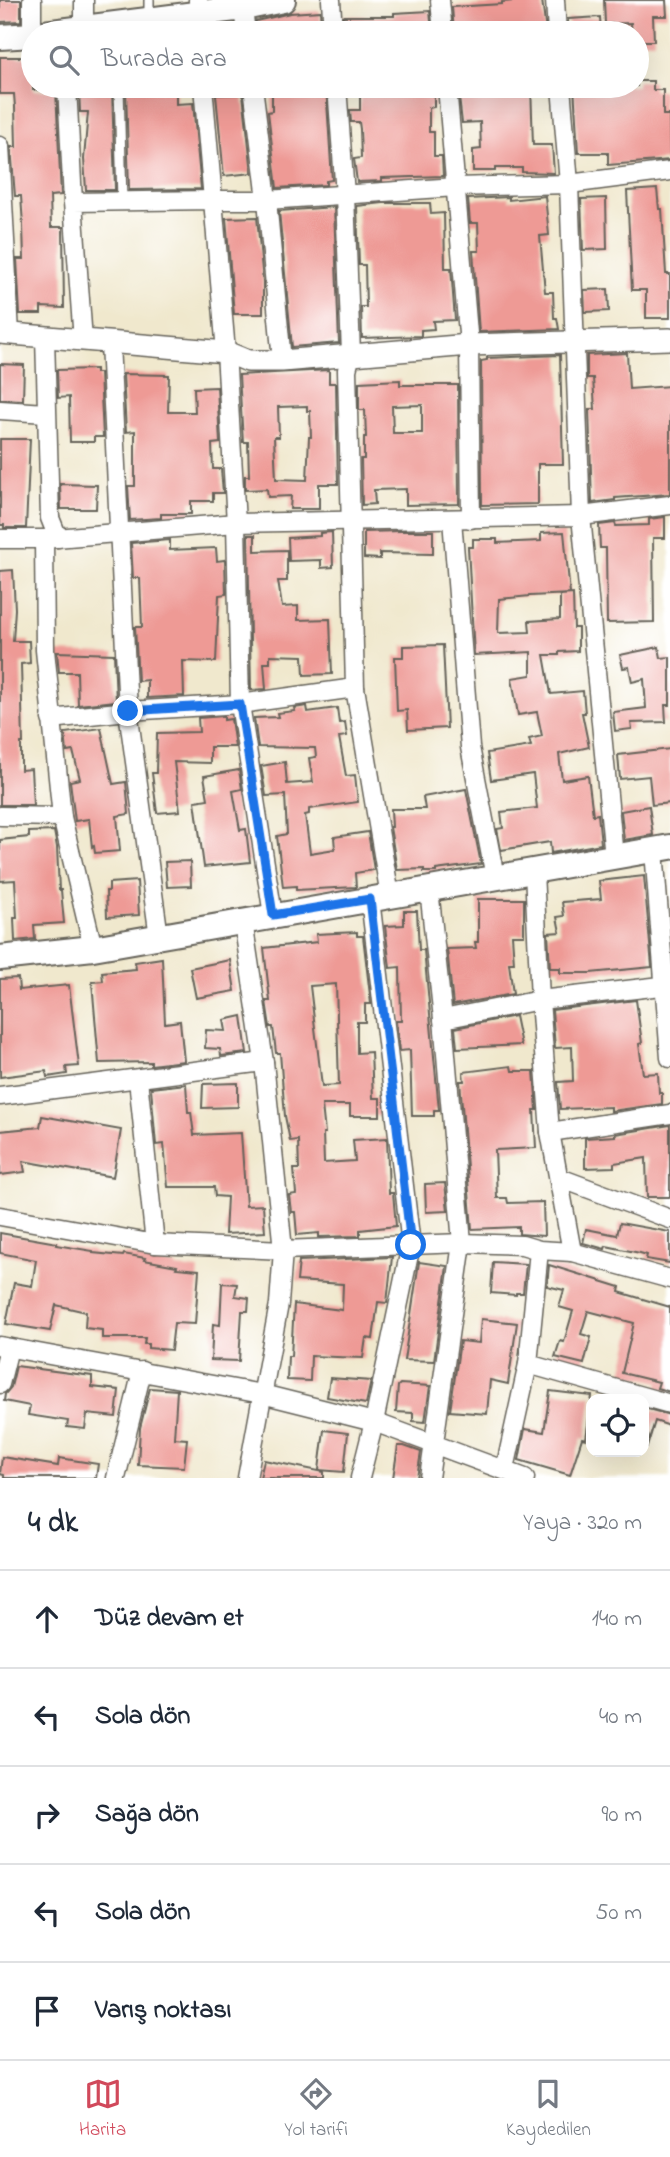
<!DOCTYPE html>
<html lang="tr">
<meta charset="utf-8">
<style>
body{margin:0;font-family:"Indie Flower",sans-serif;background:#f6f6f7;color:#1f2937}
.controls{position:absolute;right:21px;bottom:21px;display:grid;overflow:hidden;border-radius:14px;box-shadow:0 7px 28px #0002}
.controls button{width:63px;height:63px;display:grid;place-items:center;padding:0;border:0;border-bottom:2px solid #e0e1e3;background:#fff;color:#1f2937;font:35px sans-serif}
.stop{position:absolute;width:21px;height:21px;margin:-16px;border:5px solid #1a73e8;border-radius:50%;background:#fff}
.stop.end{background:#1a73e8;border-color:#fff;box-shadow:0 2px 7px #0008}
.list{margin:0;padding:0;list-style:none}
h2{display:flex;justify-content:space-between;align-items:center;height:91px;margin:0;padding:0 28px;font-size:30px}
h2 small{font-size:23px;font-weight:400;color:#747a83}
.list li{display:grid;grid-template-columns:46px 1fr auto;gap:21px;align-items:center;box-sizing:border-box;height:98px;padding:0 28px;border-top:2px solid #e0e1e3}
.list b{display:block;font-size:26px;white-space:nowrap}
.list em{font-size:23px;font-style:normal;color:#747a83}
.icon{flex:none;width:38px;height:38px;fill:none;stroke:currentColor;stroke-width:2;stroke-linecap:round;stroke-linejoin:round}
.map{position:relative;flex:none;width:670px;height:1478px;overflow:hidden}
.search{position:absolute;background:#fff;box-shadow:0 7px 28px #0002;left:21px;right:21px;top:21px;height:77px;display:flex;align-items:center;gap:18px;box-sizing:border-box;padding:0 24px;border-radius:38px;color:#747a83;font-size:26px}
.sheet{height:581px;background:#fff}
nav{display:flex;justify-content:space-around;align-items:center;box-sizing:border-box;height:98px;border-top:2px solid #e0e1e3;background:#fff;font-size:19px;color:#747a83}
nav a{display:grid;justify-items:center;gap:4px}
nav .on{color:#d1495b}
.map>svg:first-child{display:block}
.building{fill:#ee9a95;fill-rule:evenodd}
.lines{fill:none;stroke-linecap:round;stroke-linejoin:round}
.service-casing{stroke:#66635a;stroke-width:12}
.minor-casing{stroke:#66635a;stroke-width:21}
.tertiary-casing{stroke:#66635a;stroke-width:24}
.secondary-casing{stroke:#66635a;stroke-width:28}
.service{stroke:#fff;stroke-width:9}
.minor{stroke:#fff;stroke-width:18}
.tertiary{stroke:#fff;stroke-width:21}
.secondary{stroke:#fff;stroke-width:24}
.route{stroke:#1a73e8;stroke-width:9}
</style>
<div class="map">
<svg width="670" height="1478" viewBox="0 0 670 1478">
<rect width="100%" height="100%" fill="#fff"/>
<filter id="ink" filterUnits="userSpaceOnUse"><feTurbulence type="fractalNoise" baseFrequency=".0143" numOctaves="2"/><feDisplacementMap in="SourceGraphic" scale="14" xChannelSelector="R" yChannelSelector="G"/><feConvolveMatrix kernelMatrix="1 2 1 2 8 2 1 2 1" color-interpolation-filters="sRGB"/></filter>
<filter id="wash" filterUnits="userSpaceOnUse"><feTurbulence type="fractalNoise" baseFrequency=".00686" numOctaves="4" result="noise"/><feDisplacementMap in="SourceGraphic" scale="28" xChannelSelector="R" yChannelSelector="G"/><feGaussianBlur stdDeviation="1.57" result="paint"/><feColorMatrix in="noise" values="0 0 0 0 0 0 0 0 0 0 0 0 0 0 0 0 0 1.4 0 .05"/><feComposite in="paint" operator="in"/></filter>
<g filter="url(#wash)">
<rect width="100%" height="100%" fill="#f0e8cd"/>
<g id="blocks">
<!-- building -->
<g class="building">
<path d="M0,0H21V21L0,22Z"/>
<path d="M526,0H542L546,32L504,33V29L454,32L452,7L502,4V2Z"/>
<path d="M604,0H666L667,16H653L654,41H637V33H632L631,23L605,24Z"/>
<path d="M320,11L322,33H257L256,21L290,13Z"/>
<path d="M430,11L432,33H344L343,16H394V13Z"/>
<path d="M600,17L601,33H568V19Z"/>
<path d="M0,57H33V90H56L61,195L50,196L51,227H63L64,308L41,307V314H20L17,259H24L23,225L21,196H15L11,147H16L15,107L14,94H0Z"/>
<path d="M637,81H653V90H663V115H669L670,160L608,165V153H578L574,86H637Z"/>
<path d="M133,86H176V104L193,103L201,189L129,190L126,88H133Z"/>
<path d="M272,86H326L332,180L326,181V185L277,188L268,112L272,111Z"/>
<path d="M360,86H434V107L429,108V132H434V156H442L443,176L382,178V181L357,182L354,159L361,158L360,129L359,122H351L350,110H360Z"/>
<path d="M511,86H531L533,145H552L554,173L522,172V168H495V171H473V150L481,149L480,122L462,123L459,97L511,95Z"/>
<path d="M112,88L115,190H86L84,159L88,112H80L79,89Z"/>
<path d="M243,94L252,173L224,176L216,95Z"/>
<path d="M657,189L659,209H662L666,274H670V318H646V290H632L627,191Z"/>
<path d="M545,196L549,235L540,236L545,292H553L554,318H557L559,329L479,332L473,251H479L478,223H470L468,199L509,197V200Z"/>
<path d="M606,198L607,249L583,250L581,199Z"/>
<path d="M383,203H430L431,214L444,213L445,268H451L455,320L433,321L434,329L421,330V336L362,338L361,307H366L365,265H359L357,206Z"/>
<path d="M334,207L339,343L292,347L279,211Z"/>
<path d="M257,217L263,282V314H234L226,218Z"/>
<path d="M608,289L609,311L585,312L584,290Z"/>
<path d="M627,353L629,389L670,386V494L615,498V500L592,503L589,409H595L593,378H587V355Z"/>
<path d="M560,355L563,464H538V504L482,505L481,361L487,360V358Z"/>
<path d="M0,364L24,365L23,400L0,399Z"/>
<path d="M96,369V373H100L103,437H94V442H70L69,397L58,398L57,370Z"/>
<path d="M329,370V383H336L338,484H319V509H290L291,496L268,497L267,489L245,490V476H249L248,442H243L239,375ZM307,406V411H310L311,437H309L307,480L276,479L274,437H279L278,407Z"/>
<path d="M123,374L169,375L168,412H195L194,388L217,387L220,443L212,444L213,469H221L223,493H213V501H191V514H161V518L130,520L128,486H135V431L126,432Z"/>
<path d="M400,380V385H458L459,504L406,505V489L374,490L375,504L362,505L361,459H364V437H366L365,410H359V382ZM422,405V433H393L392,406Z"/>
<path d="M0,439H30L26,528H4V525H0Z"/>
<path d="M60,484L97,485L96,509H61Z"/>
<path d="M665,517V538H653L654,622L607,623L606,548H600L599,525L615,523L616,526L649,525V519Z"/>
<path d="M401,531H433V554L380,553V559L364,558V532Z"/>
<path d="M332,532L333,567L321,568V560L289,561L288,538L320,536V533Z"/>
<path d="M564,532L570,594L530,596L499,599L498,633L530,632L529,621L560,619V595L573,594L574,628H578V651L559,652V655H544L551,694L583,691L585,713H582L589,747L559,754L562,780L588,776L593,815L598,814L601,844L551,853L550,842L501,850L497,829L503,828L501,812L537,808L533,774L491,780L487,753L531,746L529,739L542,736L537,712L518,715L512,678L531,675V652L474,655L468,547H473V539H497V543L541,541V533Z"/>
<path d="M248,535H255V551L287,550V581H278L282,607L298,606V620L330,619L332,674L304,675L303,656L270,655V663H264L266,689L251,690Z"/>
<path d="M170,540V550L216,548L217,561L225,560L226,594L219,595L216,662L183,661L184,696L147,698V680L138,681L135,627H142L140,578H133L131,543Z"/>
<path d="M13,570L15,609L13,641H29L30,663L21,664L23,743H21V770L31,769L33,805H0V571Z"/>
<path d="M443,645L447,728L408,730L407,710L397,711L395,657H403V646Z"/>
<path d="M659,647L661,658L670,657V705H665L666,722L631,723L632,729L615,731L613,712L646,708L644,679L632,682L629,667L623,668L620,655Z"/>
<path d="M57,652L114,654L116,701L78,705L77,672H59Z"/>
<path d="M307,706L308,712L337,708L339,723L345,722L347,736L339,737L346,776L355,775L358,802L309,809V814L305,815L310,853L335,849L334,837L368,832L374,870L355,873L356,887L296,890V886L283,887L277,836L287,834L285,795L266,796L261,766L285,762L287,784L313,782L309,758L316,757L315,748L258,747L254,718L278,717L277,713L295,711L294,708Z"/>
<path d="M224,716V720L231,719L235,747H210V763L174,762L180,811L157,813L152,773H156L157,733L199,732L198,718Z"/>
<path d="M101,728L113,784L126,782L129,814L117,816L120,851L95,853L94,846L92,847L89,819L75,821L70,781L80,779L73,751L67,752L65,733Z"/>
<path d="M670,749V803L652,805L649,776L620,779L618,755Z"/>
<path d="M239,770L242,789L233,791L240,830L246,829L250,862L204,867L195,801L208,799L204,776Z"/>
<path d="M466,789L481,864L436,870V872H424V869L397,870L390,827H392L391,809H425L423,797Z"/>
<path d="M649,806L653,835L624,840L621,811Z"/>
<path d="M54,831L57,847L59,890H61L64,923L34,925L35,939L15,941L14,918H17L15,880L0,881V840L29,837V832Z"/>
<path d="M190,861L191,886L167,887L165,862Z"/>
<path d="M644,876L652,967L590,973H560V968H550L548,933L560,932L557,917L564,916L562,902L601,899L599,881Z"/>
<path d="M137,881L139,915L107,917L106,891H109V883Z"/>
<path d="M478,899H524V935H512L514,963H509L513,994L453,1005L447,949L476,948L475,942H478Z"/>
<path d="M404,911H417L419,950H424L439,1110H434V1116H412L410,1050L399,1051L396,1021H401L400,967L390,968L385,926L404,925Z"/>
<path d="M357,932V936H363L371,1004H365V1022H357V1053L371,1052L373,1098H380V1116H350V1105H322L325,1133H323L324,1163L355,1161L353,1140L387,1138L389,1193H393L396,1226L360,1230V1236L319,1237V1233L297,1235L295,1212H291L289,1195L296,1194L294,1169H299L298,1140L290,1141L285,1116L280,1053H276L273,1027H270L266,1001H270L264,948L317,942L316,934ZM336,984L339,1085L322,1086L310,986Z"/>
<path d="M162,958L165,1023L180,1021L184,1061L151,1065V1062L99,1063L92,982L103,981L102,972L136,969L135,962Z"/>
<path d="M230,960L235,991L196,998L190,968Z"/>
<path d="M18,978L19,990L69,985L79,1066L66,1067L67,1074L47,1077L46,1071L0,1077V979Z"/>
<path d="M636,1000L642,1043L639,1044L643,1074L658,1073L659,1093H662V1104L611,1111V1107L560,1109L558,1082L573,1081L572,1047L555,1048L552,1010Z"/>
<path d="M242,1016L247,1053L221,1056L220,1049L205,1048L206,1030L226,1031L224,1020Z"/>
<path d="M515,1016L521,1045L457,1048L455,1028Z"/>
<path d="M511,1066L512,1071H534L537,1110H534L536,1148L495,1150L497,1198H507L508,1203L543,1202L544,1236L519,1234V1227L472,1229L460,1081H464L463,1072Z"/>
<path d="M238,1083V1107L202,1108L203,1084Z"/>
<path d="M186,1084L188,1112H191L194,1135L241,1133L246,1206L263,1205L265,1232L225,1234L227,1197L215,1196L214,1187H168L164,1144L156,1145L151,1088Z"/>
<path d="M42,1116L121,1130L113,1177L23,1161L25,1172L0,1175V1131L40,1127Z"/>
<path d="M670,1125V1197H647L646,1158L614,1163V1167L585,1168V1138L615,1136V1134Z"/>
<path d="M445,1183L448,1211L426,1212L425,1184Z"/>
<path d="M620,1223L670,1232V1263L646,1259L647,1255L640,1253L606,1246L605,1249L583,1243L586,1229L617,1235Z"/>
<path d="M0,1233L57,1243L56,1245L93,1251V1253L123,1256L124,1254L145,1258L144,1260L177,1266L176,1268L199,1270L195,1324L174,1323L171,1350L148,1348V1344H144L145,1338H102V1330L85,1328L86,1312L56,1305L50,1331L6,1324L14,1283L32,1286L36,1260L0,1253Z"/>
<path d="M392,1257L387,1303L378,1302L373,1339L366,1338L363,1358L311,1356L310,1381L287,1380L288,1356H291L294,1304L342,1310L343,1284L297,1281L299,1261Z"/>
<path d="M419,1262L447,1266L434,1361L404,1360Z"/>
<path d="M493,1262L526,1264L523,1293H516V1295L491,1293Z"/>
<path d="M549,1265L620,1287L619,1292L670,1307V1392L657,1388L659,1382L622,1373L634,1323L588,1311L581,1334L591,1337L584,1364L555,1357L560,1341L564,1342L573,1311L559,1307L564,1290L547,1286Z"/>
<path d="M222,1283L237,1284L235,1296L249,1298L248,1311H242L239,1361L211,1360L213,1324L220,1325Z"/>
<path d="M481,1319L517,1323L508,1384L490,1380L487,1414L450,1411L460,1341L479,1343Z"/>
<path d="M16,1366L92,1376V1387L119,1390L116,1417L87,1414L85,1429L67,1427L68,1421L28,1415L30,1406L4,1401L5,1394L11,1387Z"/>
<path d="M330,1378L371,1381L366,1404L327,1397Z"/>
<path d="M400,1384L430,1386L425,1422L413,1421V1413L396,1412L398,1386Z"/>
<path d="M150,1388L177,1390L174,1438L187,1439L184,1467L138,1465L140,1428Z"/>
<path d="M550,1391L592,1396L586,1439L582,1438L570,1475L519,1460L525,1429L544,1432Z"/>
<path d="M644,1408L670,1415V1426L655,1421L647,1447H644Z"/>
<path d="M324,1430L348,1433L344,1472L319,1470Z"/>
<path d="M398,1446H404L421,1452L417,1478H393Z"/>
<path d="M2,1457L58,1466L59,1458L98,1464L96,1478H4V1475L0,1474Z"/>
<path d="M264,1460L324,1472V1478H260Z"/>
</g>
</g>
</g>
<g filter="url(#ink)">
<use href="#blocks" fill-opacity="0" stroke="#66635a" stroke-width="2"/>
<g class="lines">
<defs>
<g id="service">
<path d="M149,0V19"/>
<path d="M119,86L122,202"/>
</g>
<g id="minor">
<path d="M32,0V35"/>
<path d="M198,0L199,33"/>
<path d="M331,0L333,33"/>
<path d="M440,0L443,33"/>
<path d="M555,0L557,33"/>
<path d="M243,8L246,33"/>
<path d="M84,27V0"/>
<path d="M67,86L73,202"/>
<path d="M203,86L213,200H267L456,187L569,184L670,171"/>
<path d="M253,86L267,200L282,361"/>
<path d="M447,86L469,345L471,519"/>
<path d="M561,86L569,184L581,516L614,857"/>
<path d="M0,146L10,334"/>
<path d="M45,337L50,518L58,538"/>
<path d="M83,341L73,202L213,200L226,352L236,523L240,704L273,915"/>
<path d="M110,343L128,711L159,937"/>
<path d="M0,410L46,413"/>
<path d="M452,519L470,747L495,877"/>
<path d="M0,539H44L236,523L581,516L670,505"/>
<path d="M44,539L45,650L62,817"/>
<path d="M355,688L390,896"/>
<path d="M51,719L128,711L240,704L355,688L347,370L351,354L345,195L337,86"/>
<path d="M0,816L62,817L93,948"/>
<path d="M654,850L670,1058"/>
<path d="M534,871L540,1000L550,1132L572,1252"/>
<path d="M429,889L443,1019L462,1243L429,1478"/>
<path d="M243,921L264,1062L283,1250L279,1304L247,1478"/>
<path d="M443,1019L540,1000L670,985"/>
<path d="M138,1079L155,1244"/>
<path d="M0,1096L264,1062"/>
<path d="M550,1132L670,1114"/>
<path d="M560,1178L670,1219"/>
<path d="M0,1216L155,1244L283,1250L462,1243L522,1245L539,1250L572,1252L670,1279"/>
<path d="M0,1346L262,1394L374,1422L525,1478"/>
<path d="M528,1364L670,1404"/>
<path d="M0,1384L9,1348"/>
<path d="M505,1469L528,1364L539,1250"/>
<path d="M116,1478L142,1371"/>
<path d="M360,1478L374,1422L411,1245L370,899"/>
</g>
<path id="tertiary" d="M0,333L226,352L248,361H282L469,345L670,339"/>
<g id="secondary">
<path d="M44,33L243,8L283,0"/>
<path d="M0,37L33,35"/>
<path d="M0,958L93,948L670,847"/>
</g>
</defs>
<!-- service casing -->
<use href="#service" class="service-casing"/>
<!-- minor casing -->
<use href="#minor" class="minor-casing"/>
<!-- tertiary casing -->
<use href="#tertiary" class="tertiary-casing"/>
<!-- secondary casing -->
<use href="#secondary" class="secondary-casing"/>
<!-- service -->
<use href="#service" class="service"/>
<!-- minor -->
<use href="#minor" class="minor"/>
<!-- tertiary -->
<use href="#tertiary" class="tertiary"/>
<!-- secondary -->
<use href="#secondary" class="secondary"/>
</g>
</g>
<g class="lines" filter="url(#ink)">
<!-- route -->
<path class="route" d="M128,711L240,704L273,915L370,899L411,1245"/>
</g>
</svg>
<div class="controls">
<button><svg class="icon" aria-label="locate" viewBox="0 0 24 24"><circle cx="12" cy="12" r="6"/><path d="M12 2v4M12 18v4M2 12h4M18 12h4"/></svg></button>
</div>
<div class="stop" style="left:411px;top:1245px"></div>
<div class="stop end" style="left:128px;top:711px"></div>
<div class="search"><svg class="icon" aria-label="search" viewBox="0 0 24 24"><circle cx="10" cy="10" r="6"/><path d="M15 15l6 6"/></svg>Burada ara</div>
</div>
<section class="sheet">
<h2>4 dk<small>Yaya · 320 m</small></h2>
<ul class="list">
<li><svg class="icon" aria-label="ahead" viewBox="0 0 24 24"><path d="M12 20V5M6 11l6-6 6 6"/></svg><div><b>Düz devam et</b></div><em>140 m</em></li>
<li><svg class="icon" aria-label="left" viewBox="0 0 24 24"><path d="M17 20v-9H6M10 6l-5 5 5 5"/></svg><div><b>Sola dön</b></div><em>40 m</em></li>
<li><svg class="icon" aria-label="right" viewBox="0 0 24 24"><path d="M7 20v-9h11M14 6l5 5-5 5"/></svg><div><b>Sağa dön</b></div><em>90 m</em></li>
<li><svg class="icon" aria-label="left" viewBox="0 0 24 24"><path d="M17 20v-9H6M10 6l-5 5 5 5"/></svg><div><b>Sola dön</b></div><em>50 m</em></li>
<li><svg class="icon" aria-label="arrive" viewBox="0 0 24 24"><path d="M6 21V4h12l-3 4 3 4H6"/></svg><div><b>Varış noktası</b></div></li>
</ul>
</section>
<nav>
<a class="on"><svg class="icon" aria-label="map" viewBox="0 0 24 24"><path d="M3 6l6-2 6 2 6-2v14l-6 2-6-2-6 2zM9 4v14M15 6v14"/></svg>Harita</a>
<a><svg class="icon" aria-label="directions" viewBox="0 0 24 24"><path d="M12 3l9 9-9 9-9-9zM9 14v-3h6M13 9l2 2-2 2"/></svg>Yol tarifi</a>
<a><svg class="icon" aria-label="saved" viewBox="0 0 24 24"><path d="M7 4h10v16l-5-4-5 4z"/></svg>Kaydedilen</a>
</nav>
